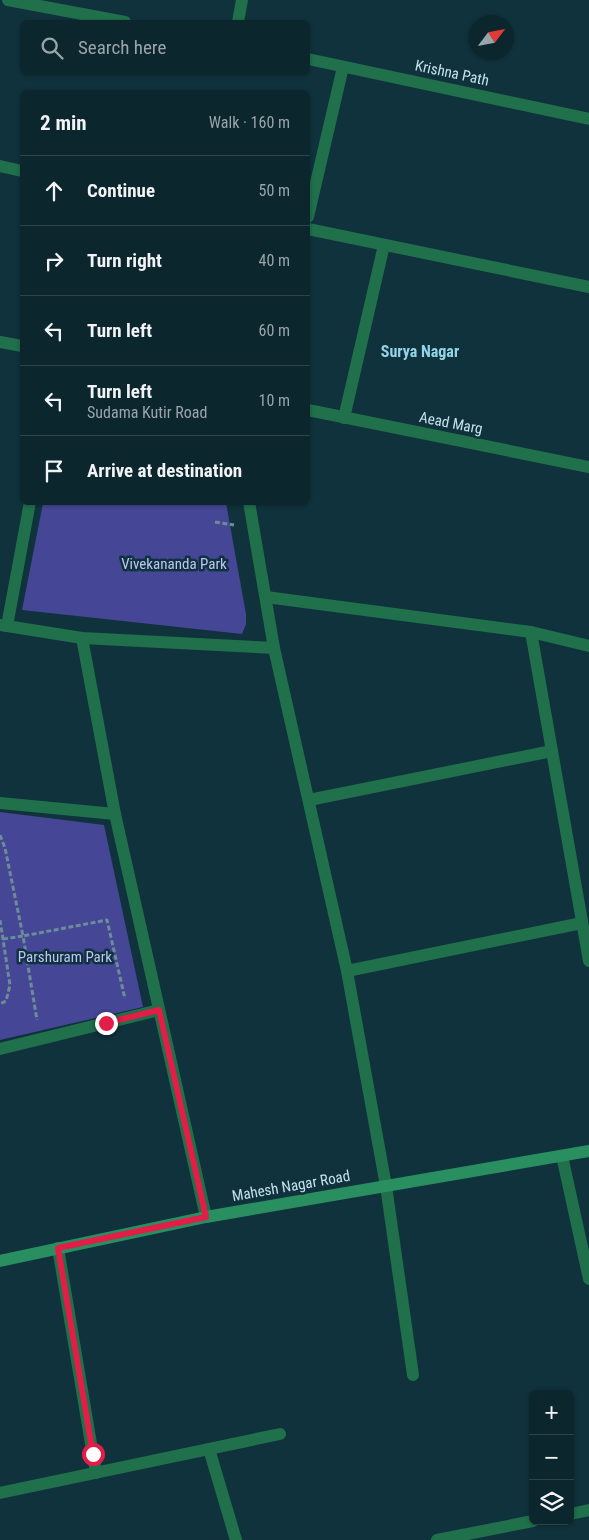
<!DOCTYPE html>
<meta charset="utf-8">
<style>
body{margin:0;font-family:"Roboto Condensed",sans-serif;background:#1a3239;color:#f1f3f6}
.controls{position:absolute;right:15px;bottom:15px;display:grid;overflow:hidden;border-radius:8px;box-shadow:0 1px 4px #0004}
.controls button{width:45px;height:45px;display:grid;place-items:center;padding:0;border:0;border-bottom:1px solid #2c4349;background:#0c262d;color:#f1f3f6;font:25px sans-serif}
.compass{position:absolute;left:469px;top:15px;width:45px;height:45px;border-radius:50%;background:#0c262d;box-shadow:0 1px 4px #0004;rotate:58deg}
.stop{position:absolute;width:15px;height:15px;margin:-11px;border:4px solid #e11d48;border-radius:50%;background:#fff}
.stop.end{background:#e11d48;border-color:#fff;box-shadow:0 1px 5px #0008}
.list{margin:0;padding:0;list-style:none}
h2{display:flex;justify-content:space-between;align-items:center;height:65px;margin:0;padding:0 20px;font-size:21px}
h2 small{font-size:16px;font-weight:400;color:#9aa5aa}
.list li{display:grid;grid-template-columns:32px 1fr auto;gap:15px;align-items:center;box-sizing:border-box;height:70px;padding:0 20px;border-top:1px solid #2c4349}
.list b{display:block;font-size:19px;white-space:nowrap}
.list p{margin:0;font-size:16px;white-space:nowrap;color:#9aa5aa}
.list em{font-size:16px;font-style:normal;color:#9aa5aa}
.icon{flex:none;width:28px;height:28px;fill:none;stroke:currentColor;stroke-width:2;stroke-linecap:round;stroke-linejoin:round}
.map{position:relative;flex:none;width:589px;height:1540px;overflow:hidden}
.search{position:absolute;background:#0c262d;box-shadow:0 1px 4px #0004;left:20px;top:20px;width:290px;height:55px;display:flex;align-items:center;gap:12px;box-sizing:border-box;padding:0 18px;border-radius:8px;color:#9aa5aa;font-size:19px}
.panel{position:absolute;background:#0c262d;box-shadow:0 1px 4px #0004;left:20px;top:90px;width:290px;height:415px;border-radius:8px}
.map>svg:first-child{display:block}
.green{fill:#454695}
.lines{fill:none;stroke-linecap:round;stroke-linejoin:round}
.path{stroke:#6c8d97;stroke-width:3;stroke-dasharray:5 2.5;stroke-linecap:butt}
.street{stroke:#1f704b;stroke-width:12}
.secondary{stroke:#298f61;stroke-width:12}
.route{stroke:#e11d48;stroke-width:6}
.labels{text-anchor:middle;stroke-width:5;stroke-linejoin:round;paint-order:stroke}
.street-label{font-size:15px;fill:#c3e2ec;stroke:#10323c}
.park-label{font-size:15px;fill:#bdc4f9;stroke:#10323c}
.neighbourhood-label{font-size:16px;font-weight:bold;fill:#94d4e8;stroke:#10323c}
</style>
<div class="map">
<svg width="589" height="1540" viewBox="0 0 589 1540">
<rect width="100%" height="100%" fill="#10323c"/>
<!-- green -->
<g class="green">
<path d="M43,503H226L246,614V624L242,634L22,610Z"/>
<path d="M0,812L104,825L143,1007L0,1040Z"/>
</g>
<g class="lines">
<!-- path -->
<g class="path">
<path d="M215,522L234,525"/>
<path d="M0,835L5,848L23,936L107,920L125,999"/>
<path d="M0,920L10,985L6,1001L0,1004"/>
<path d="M3,939L23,936L37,1020"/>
</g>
<!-- street -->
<g class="street">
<path d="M8,0L125,22"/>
<path d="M238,22L242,0"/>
<path d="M308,59L589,119"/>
<path d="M0,166L22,171"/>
<path d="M308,217L343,67"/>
<path d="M308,229L589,287"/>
<path d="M0,342L22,346"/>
<path d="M308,410L589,467"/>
<path d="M344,418L384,245"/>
<path d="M249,502L274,648L347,971L386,1186L413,1375"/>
<path d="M266,597L531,632L589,646"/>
<path d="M0,625L82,638L274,648"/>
<path d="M7,626L30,502"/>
<path d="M531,632L589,961"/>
<path d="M82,638L115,814L206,1217"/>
<path d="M309,800L552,751"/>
<path d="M0,803L115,814"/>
<path d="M347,971L582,923"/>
<path d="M0,1049L159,1010"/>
<path d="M562,1156L589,1279"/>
<path d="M58,1248L96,1473"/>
<path d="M209,1449L236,1540"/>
<path d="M0,1493L280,1434"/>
<path d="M570,1514L589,1510"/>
<path d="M437,1540L533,1521"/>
</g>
<!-- secondary -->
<path class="secondary" d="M0,1261L206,1217L589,1151"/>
</g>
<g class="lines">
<!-- route -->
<path class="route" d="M93,1454L58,1248L206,1217L159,1010L106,1023"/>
</g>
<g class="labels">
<!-- street labels -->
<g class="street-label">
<text transform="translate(452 73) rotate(12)" y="5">Krishna Path</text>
<text transform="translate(451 423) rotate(11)" y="5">Aead Marg</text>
<text transform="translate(291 1186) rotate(-10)" y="5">Mahesh Nagar Road</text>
</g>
<!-- park labels -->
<g class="park-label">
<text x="174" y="569">Vivekananda Park</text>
<text x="65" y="962">Parshuram Park</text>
</g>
<!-- neighbourhood labels -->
<g class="neighbourhood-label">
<text x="420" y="357">Surya Nagar</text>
</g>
</g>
</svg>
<div class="controls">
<button>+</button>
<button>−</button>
<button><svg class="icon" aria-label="layers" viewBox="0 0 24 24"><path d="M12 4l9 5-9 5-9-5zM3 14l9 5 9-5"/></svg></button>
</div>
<svg class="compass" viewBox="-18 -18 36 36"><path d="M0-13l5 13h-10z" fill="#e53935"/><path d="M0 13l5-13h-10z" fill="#9aa5aa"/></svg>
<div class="stop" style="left:93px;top:1454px"></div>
<div class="stop end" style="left:106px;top:1023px"></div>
<div class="search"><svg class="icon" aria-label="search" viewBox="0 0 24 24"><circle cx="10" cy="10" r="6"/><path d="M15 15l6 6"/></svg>Search here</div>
<section class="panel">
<h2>2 min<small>Walk · 160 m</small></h2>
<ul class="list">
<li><svg class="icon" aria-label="ahead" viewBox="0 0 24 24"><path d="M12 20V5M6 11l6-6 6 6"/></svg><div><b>Continue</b></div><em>50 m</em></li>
<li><svg class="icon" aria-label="right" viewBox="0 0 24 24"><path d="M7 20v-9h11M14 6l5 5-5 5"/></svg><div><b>Turn right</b></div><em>40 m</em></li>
<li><svg class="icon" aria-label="left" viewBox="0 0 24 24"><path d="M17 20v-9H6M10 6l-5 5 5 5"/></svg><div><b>Turn left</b></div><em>60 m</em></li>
<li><svg class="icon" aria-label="left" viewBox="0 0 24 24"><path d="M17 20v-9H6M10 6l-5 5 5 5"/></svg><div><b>Turn left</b><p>Sudama Kutir Road</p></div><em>10 m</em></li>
<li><svg class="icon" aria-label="arrive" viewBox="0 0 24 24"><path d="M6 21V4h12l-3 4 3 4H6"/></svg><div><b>Arrive at destination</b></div></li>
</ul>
</section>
</div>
